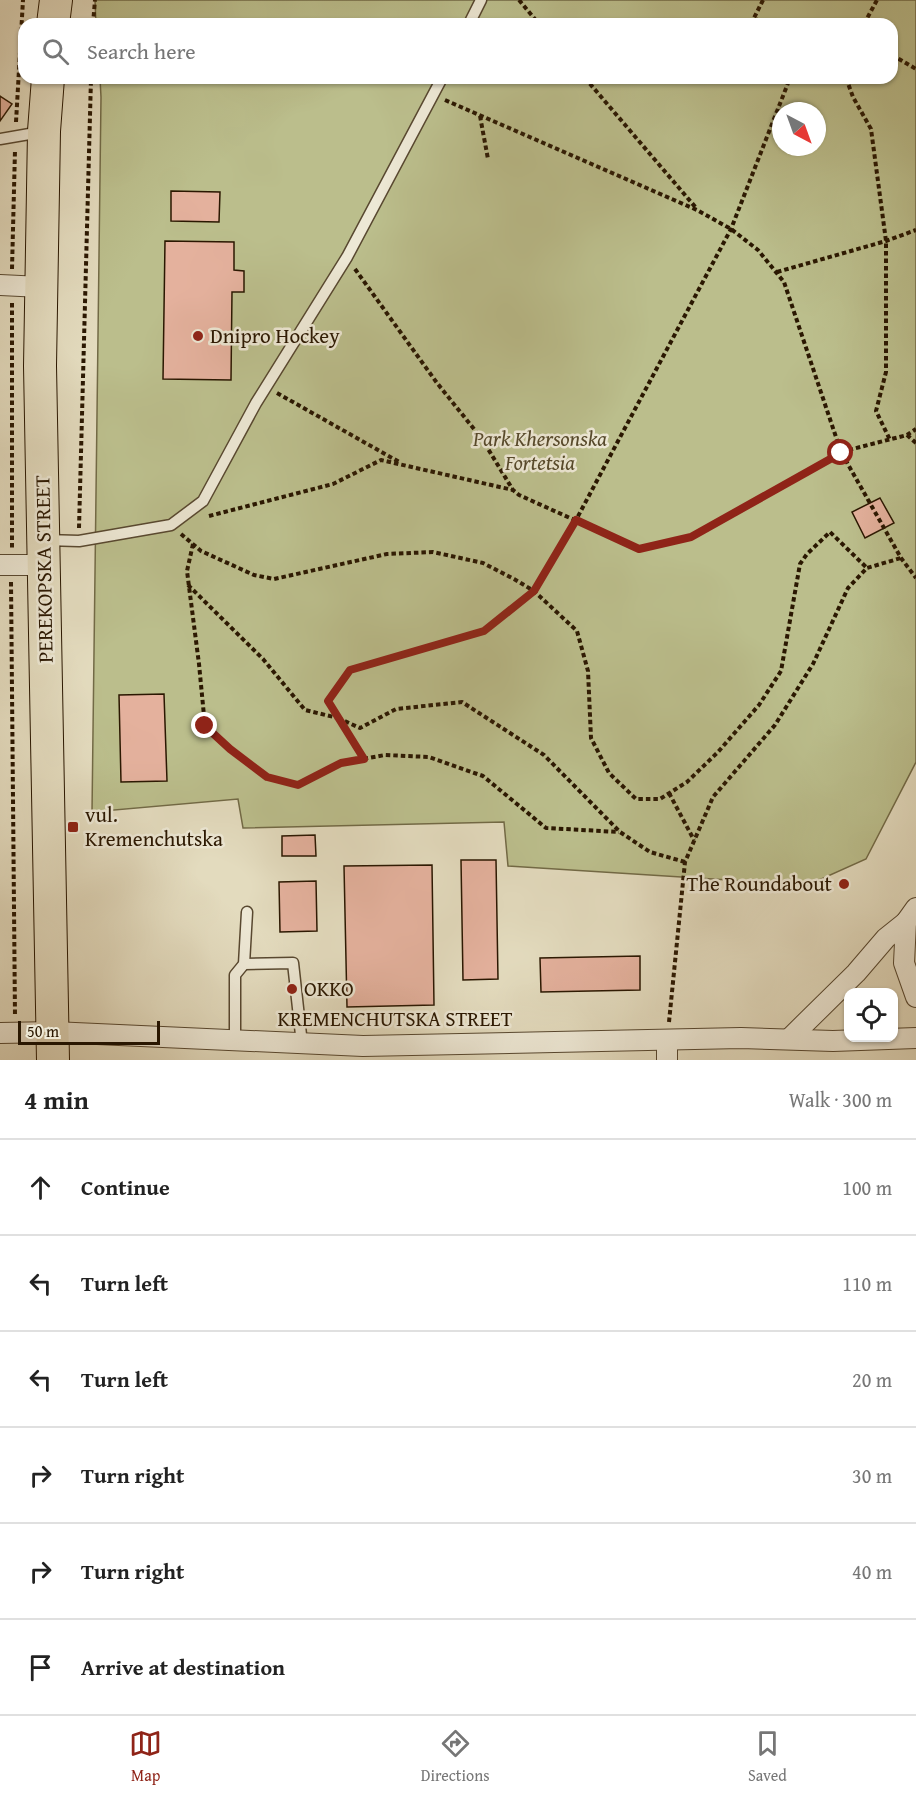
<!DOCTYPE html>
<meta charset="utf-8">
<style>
body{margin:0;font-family:"Gentium Book Plus",serif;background:#f2f2f2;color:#222}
.controls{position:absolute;right:18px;bottom:18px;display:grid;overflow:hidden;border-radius:12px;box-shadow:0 2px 4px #0004}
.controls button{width:54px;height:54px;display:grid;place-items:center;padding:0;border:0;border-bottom:2px solid #e0e0e0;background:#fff;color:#222;font:30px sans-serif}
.compass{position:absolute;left:772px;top:102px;width:54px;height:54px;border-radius:50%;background:#fff;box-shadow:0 2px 4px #0004;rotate:139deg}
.scale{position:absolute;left:18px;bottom:15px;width:142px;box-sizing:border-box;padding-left:6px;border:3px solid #2a1701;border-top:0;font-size:16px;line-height:21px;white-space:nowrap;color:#2a1701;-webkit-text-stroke:4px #ede8d5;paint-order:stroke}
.stop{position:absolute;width:18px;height:18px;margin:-14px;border:4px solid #8f2418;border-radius:50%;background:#fff}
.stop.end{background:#8f2418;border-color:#fff;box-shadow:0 2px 6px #0008}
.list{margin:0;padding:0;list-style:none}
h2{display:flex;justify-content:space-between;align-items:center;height:78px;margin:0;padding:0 24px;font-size:26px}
h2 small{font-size:20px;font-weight:400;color:#767676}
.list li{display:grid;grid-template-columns:39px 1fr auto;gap:18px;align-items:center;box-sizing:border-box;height:96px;padding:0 24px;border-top:2px solid #e0e0e0}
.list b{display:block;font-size:22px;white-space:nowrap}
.list em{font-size:20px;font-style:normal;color:#767676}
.icon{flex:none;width:33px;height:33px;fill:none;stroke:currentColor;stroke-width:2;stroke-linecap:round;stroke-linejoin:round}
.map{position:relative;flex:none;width:916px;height:1060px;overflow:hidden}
.search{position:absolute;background:#fff;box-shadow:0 2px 4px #0004;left:18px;right:18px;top:18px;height:66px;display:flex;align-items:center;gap:15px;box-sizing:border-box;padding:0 21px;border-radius:18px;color:#767676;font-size:22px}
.sheet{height:654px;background:#fff}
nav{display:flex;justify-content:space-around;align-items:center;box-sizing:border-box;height:84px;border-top:2px solid #e0e0e0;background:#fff;font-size:16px;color:#767676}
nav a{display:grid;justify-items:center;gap:3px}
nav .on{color:#8f2418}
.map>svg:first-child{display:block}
.green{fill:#bbbe8c;stroke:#726a46;stroke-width:1.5;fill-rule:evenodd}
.building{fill:#e4b19d;stroke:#2a1701;stroke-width:1.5}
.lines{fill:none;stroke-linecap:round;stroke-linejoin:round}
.service-casing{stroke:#584830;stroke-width:13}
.minor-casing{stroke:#584830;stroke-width:22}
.primary-casing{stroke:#2a1701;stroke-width:34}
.path{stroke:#2a1701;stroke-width:4;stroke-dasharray:4.5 3;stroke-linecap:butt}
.service{stroke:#ede8d5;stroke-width:10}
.minor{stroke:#ede8d5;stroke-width:20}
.primary{stroke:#e3dbbe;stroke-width:32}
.route{stroke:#8f2418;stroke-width:8}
.poi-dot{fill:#8f2418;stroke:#ede8d5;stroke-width:2}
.labels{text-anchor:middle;stroke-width:5;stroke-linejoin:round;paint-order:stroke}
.poi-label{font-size:21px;fill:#2a1701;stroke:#ede8d5;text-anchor:start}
.park-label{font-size:21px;font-style:italic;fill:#56492b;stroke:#ede8d5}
.street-label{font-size:21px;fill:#2a1701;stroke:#ede8d5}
</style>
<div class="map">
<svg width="916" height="1060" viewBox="0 0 916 1060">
<rect width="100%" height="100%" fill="#e3dbbe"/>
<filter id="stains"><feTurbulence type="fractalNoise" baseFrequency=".00333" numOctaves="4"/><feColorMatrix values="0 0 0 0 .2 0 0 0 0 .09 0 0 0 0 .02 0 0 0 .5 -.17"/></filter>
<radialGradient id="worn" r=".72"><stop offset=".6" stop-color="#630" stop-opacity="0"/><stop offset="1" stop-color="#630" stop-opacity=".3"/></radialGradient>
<!-- green -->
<path class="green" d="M95,0H916V762L866,859L808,885L508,866L504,822L243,828L238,799L92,812L101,97L100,78H892V24H96ZM781,111H817V147H781Z"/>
<!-- building -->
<g class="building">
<path d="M0,96L12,104L0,121Z"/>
<path d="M171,191L220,192L219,222L171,221Z"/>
<path d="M165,241L234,242V270L244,271V292H232L231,380L163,379Z"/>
<path d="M880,498L894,523L865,538L852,512Z"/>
<path d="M164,694L167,781L121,782L119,695Z"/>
<path d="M315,835L316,856H282V836Z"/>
<path d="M461,860H496L498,979L463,980Z"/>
<path d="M432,865L434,1005L347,1007L344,866Z"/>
<path d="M316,881L317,931L280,932L279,882Z"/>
<path d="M640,956V990L541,992L540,958Z"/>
</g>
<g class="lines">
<defs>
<g id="service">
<path d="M469,24L481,0"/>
<path d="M0,139L41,132"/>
<path d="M45,540L79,541L171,525L203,501L256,403L347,257L442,78"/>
<path d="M244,964L293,963L302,1044"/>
<path d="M235,1041V975L244,964L247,912"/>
</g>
<g id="minor">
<path d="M0,285L41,287"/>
<path d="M0,565H44"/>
<path d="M916,908L906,922L904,963L916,997"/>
<path d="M0,1033L53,1032L363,1046L741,1038L833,1041L916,1038"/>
<path d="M789,1039L856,973L886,938L906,922"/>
<path d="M667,1040V1060"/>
</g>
<g id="primary">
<path d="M53,24L56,0"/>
<path d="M48,78L44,131L40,366L53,1060"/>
</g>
</defs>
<!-- service casing -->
<use href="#service" class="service-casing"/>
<!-- minor casing -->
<use href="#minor" class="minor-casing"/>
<!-- primary casing -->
<use href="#primary" class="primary-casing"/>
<!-- path -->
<g class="path">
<path d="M519,0L539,24"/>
<path d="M763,0L754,18L765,24"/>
<path d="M93,24L95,0"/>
<path d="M864,24L877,0"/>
<path d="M892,55L916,69"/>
<path d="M585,78L697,209"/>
<path d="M846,78L853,97L871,129L886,241V372L876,411L890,440"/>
<path d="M445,100L697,210L731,229L758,250L784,282L841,452L901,558L916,578"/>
<path d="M480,116L488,159"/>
<path d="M16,122L23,0"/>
<path d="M12,269L15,150"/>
<path d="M355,269L437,383L482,439L513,490L519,495L639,549L691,537L841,452L907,435L916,429"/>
<path d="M777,272L886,241L916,230"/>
<path d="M12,303V548"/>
<path d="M277,393L401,463"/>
<path d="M907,435L916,443"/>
<path d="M209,516L333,484L381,460L513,490"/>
<path d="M79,528L91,78"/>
<path d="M181,534L201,551L254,575L274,579L387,554L433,552L483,563L514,579L534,591L577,631L588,671L591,738L609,773L636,799H660L687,782L718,752L759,705L781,671L800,564L807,554L830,532L867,568"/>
<path d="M193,544L187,571L199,664L205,726L229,749L267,777L298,785L341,763L385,755L429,757L483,776L546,828L619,832"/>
<path d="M11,582L15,1016"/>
<path d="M188,585L263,659L305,710L338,718L364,759"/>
<path d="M669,793L694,840"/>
<path d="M685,862L650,852L620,832L544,755L462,702L396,709L360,728L338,718L328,701L350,670L484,631L534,591L576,520L731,229L790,78"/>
<path d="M669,1022L685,862L713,797L775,725L813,664L848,588L867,568L901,558"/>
</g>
<!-- service -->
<use href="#service" class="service"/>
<!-- minor -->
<use href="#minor" class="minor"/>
<!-- primary -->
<use href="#primary" class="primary"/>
</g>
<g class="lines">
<!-- route -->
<path class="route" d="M205,726L230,749L267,777L298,785L341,763L364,759L328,701L350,670L484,631L534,591L576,520L639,549L691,537L841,453"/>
</g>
<!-- markers -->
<g class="poi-dot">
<circle cx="198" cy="336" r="6"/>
<rect x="67" y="821" width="12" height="12" rx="3"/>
<circle cx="844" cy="884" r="6"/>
<circle cx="292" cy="989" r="6"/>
</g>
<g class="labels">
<!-- poi labels -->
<g class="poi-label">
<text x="210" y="343">Dnipro Hockey</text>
<text x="85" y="822">vul.<tspan x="85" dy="24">Kremenchutska</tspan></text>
<text x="832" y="891" text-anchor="end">The Roundabout</text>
<text x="304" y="996">OKKO</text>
</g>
<!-- park labels -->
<g class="park-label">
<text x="540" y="446">Park Khersonska<tspan x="540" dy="24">Fortetsia</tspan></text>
</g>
<!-- street labels -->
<g class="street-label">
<text transform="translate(44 569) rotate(-91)" y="7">PEREKOPSKA STREET</text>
<text x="395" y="1026">KREMENCHUTSKA STREET</text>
</g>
</g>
<rect width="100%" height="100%" filter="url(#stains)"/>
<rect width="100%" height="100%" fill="url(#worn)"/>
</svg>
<div class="controls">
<button><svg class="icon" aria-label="locate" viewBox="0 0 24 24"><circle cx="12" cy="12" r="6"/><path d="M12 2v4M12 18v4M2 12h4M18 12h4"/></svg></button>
</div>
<svg class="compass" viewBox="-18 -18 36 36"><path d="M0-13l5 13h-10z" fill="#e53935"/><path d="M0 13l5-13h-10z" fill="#767676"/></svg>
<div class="scale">50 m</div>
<div class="stop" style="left:841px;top:453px"></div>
<div class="stop end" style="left:205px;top:726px"></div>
<div class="search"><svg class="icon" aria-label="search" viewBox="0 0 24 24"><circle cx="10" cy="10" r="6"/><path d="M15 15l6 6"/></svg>Search here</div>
</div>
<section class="sheet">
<h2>4 min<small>Walk · 300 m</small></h2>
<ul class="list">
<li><svg class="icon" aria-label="ahead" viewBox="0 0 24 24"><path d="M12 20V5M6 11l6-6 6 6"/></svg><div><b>Continue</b></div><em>100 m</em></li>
<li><svg class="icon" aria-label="left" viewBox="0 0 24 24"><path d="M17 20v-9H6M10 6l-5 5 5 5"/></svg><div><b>Turn left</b></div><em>110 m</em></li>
<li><svg class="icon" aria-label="left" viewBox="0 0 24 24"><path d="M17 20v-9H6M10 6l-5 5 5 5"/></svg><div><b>Turn left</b></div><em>20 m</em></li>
<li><svg class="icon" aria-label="right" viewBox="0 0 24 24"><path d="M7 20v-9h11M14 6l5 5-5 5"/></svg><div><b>Turn right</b></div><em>30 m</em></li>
<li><svg class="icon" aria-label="right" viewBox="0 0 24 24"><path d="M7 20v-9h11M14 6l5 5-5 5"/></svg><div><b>Turn right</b></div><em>40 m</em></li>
<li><svg class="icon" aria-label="arrive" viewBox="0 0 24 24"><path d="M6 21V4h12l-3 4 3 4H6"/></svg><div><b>Arrive at destination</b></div></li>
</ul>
</section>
<nav>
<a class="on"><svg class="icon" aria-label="map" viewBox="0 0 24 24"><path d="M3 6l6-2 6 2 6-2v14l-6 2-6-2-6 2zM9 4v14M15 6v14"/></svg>Map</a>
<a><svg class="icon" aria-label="directions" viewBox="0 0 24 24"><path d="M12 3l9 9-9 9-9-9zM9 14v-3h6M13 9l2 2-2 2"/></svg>Directions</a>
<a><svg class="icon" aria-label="saved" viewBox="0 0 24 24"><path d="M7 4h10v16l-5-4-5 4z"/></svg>Saved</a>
</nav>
